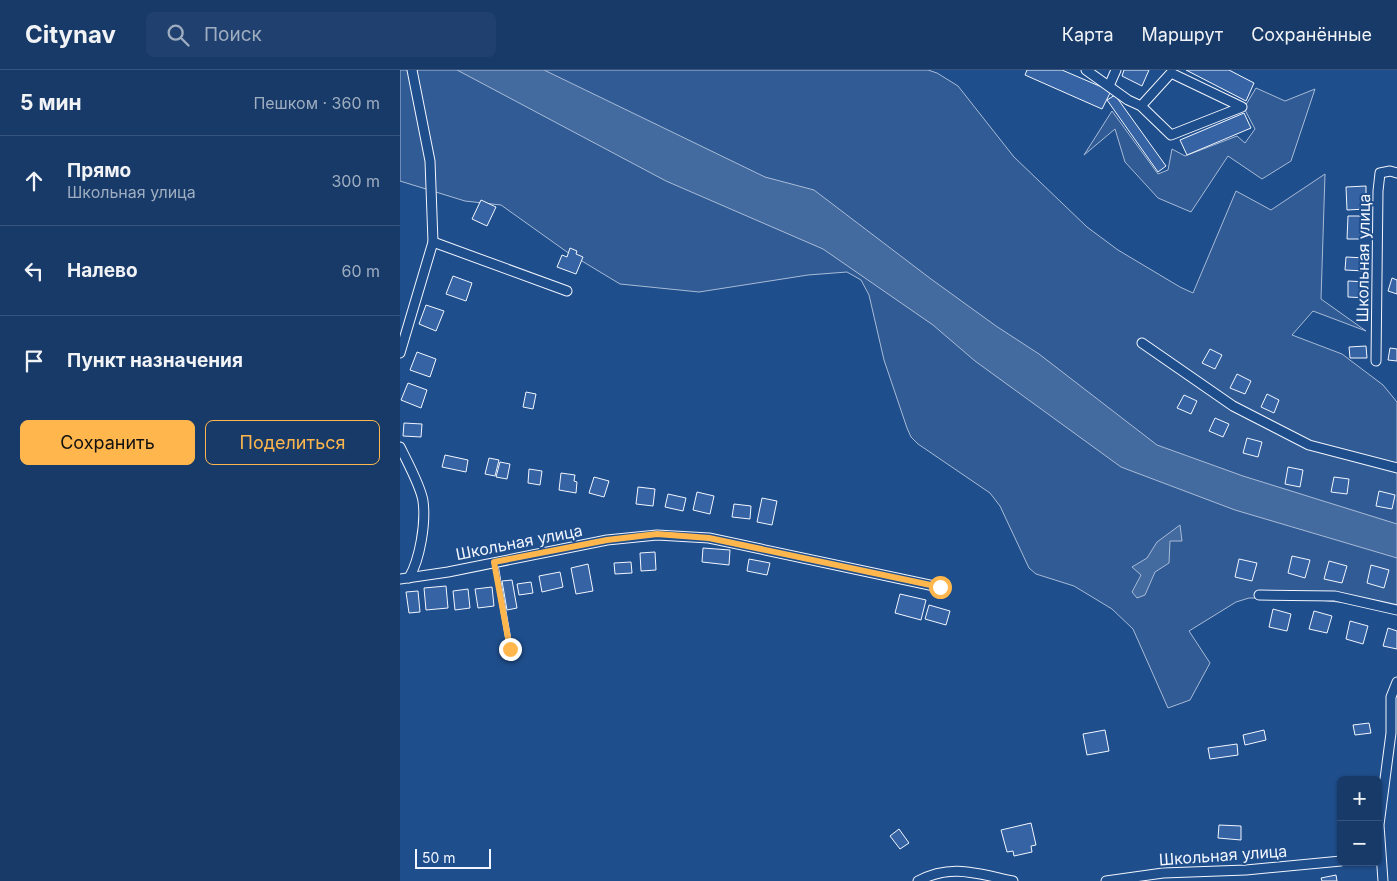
<!DOCTYPE html>
<html lang="ru">
<meta charset="utf-8">
<style>
body{margin:0;font-family:Inter,sans-serif;background:#20416f;color:#f1f3f6}
.controls{position:absolute;right:15px;bottom:15px;display:grid;overflow:hidden;border-radius:8px;box-shadow:0 1px 4px #0004}
.controls button{width:45px;height:45px;display:grid;place-items:center;padding:0;border:0;border-bottom:1px solid #36547d;background:#173a69;color:#f1f3f6;font:25px sans-serif}
.scale{position:absolute;left:15px;bottom:12px;width:76px;box-sizing:border-box;padding-left:5px;border:2px solid #f2f6ff;border-top:0;font-size:14px;line-height:18px;white-space:nowrap;color:#f2f6ff;-webkit-text-stroke:4px #1f4e8c;paint-order:stroke}
.stop{position:absolute;width:15px;height:15px;margin:-11px;border:4px solid #ffb74d;border-radius:50%;background:#fff}
.stop.end{background:#ffb74d;border-color:#fff;box-shadow:0 1px 5px #0008}
.list{margin:0;padding:0;list-style:none}
h2{display:flex;justify-content:space-between;align-items:center;height:65px;margin:0;padding:0 20px;font-size:21px}
h2 small{font-size:16px;font-weight:400;color:#9eadc0}
.list li{display:grid;grid-template-columns:32px 1fr auto;gap:15px;align-items:center;box-sizing:border-box;height:90px;padding:0 20px;border-top:1px solid #36547d}
.list b{display:block;font-size:19px;white-space:nowrap}
.list p{margin:0;font-size:16px;white-space:nowrap;color:#9eadc0}
.list em{font-size:16px;font-style:normal;color:#9eadc0}
.actions{display:flex;gap:10px;padding:15px 20px}
.actions a{flex:1;padding:11px 0;border:1px solid #ffb74d;border-radius:8px;text-align:center;font-size:18px;color:#ffb74d}
.actions .main{background:#ffb74d;color:#111}
.icon{flex:none;width:28px;height:28px;fill:none;stroke:currentColor;stroke-width:2;stroke-linecap:round;stroke-linejoin:round}
.map{position:relative;flex:none;width:997px;height:811px;overflow:hidden}
header{display:flex;align-items:center;gap:30px;box-sizing:border-box;height:70px;padding:0 25px;background:#173a69;border-bottom:1px solid #36547d}
header strong{font-size:24px}
nav{display:flex;gap:28px;margin-inline-start:auto;font-size:18px}
.search{width:350px;height:45px;background:#20416f;display:flex;align-items:center;gap:12px;box-sizing:border-box;padding:0 18px;border-radius:8px;color:#9eadc0;font-size:19px}
main{display:flex}
aside{flex:1;background:#173a69}
.map>svg:first-child{display:block}
.built{fill:#305b95;stroke:#a8bbd7}
.water{fill:#446ba0;stroke:#a8bbd7}
.building{fill:#3563a3;stroke:#f2f6ff}
.lines{fill:none;stroke-linecap:round;stroke-linejoin:round}
.lane-casing{stroke:#f2f6ff;stroke-width:6}
.street-casing{stroke:#f2f6ff;stroke-width:11}
.lane{stroke:#1f4e8c;stroke-width:4.5}
.street{stroke:#1f4e8c;stroke-width:9}
.route{stroke:#ffb74d;stroke-width:6}
.labels{text-anchor:middle;stroke-width:4;stroke-linejoin:round;paint-order:stroke}
.street-label{font-size:16px;fill:#f2f6ff;stroke:#1f4e8c}
</style>
<header>
<strong>Citynav</strong>
<div class="search"><svg class="icon" aria-label="search" viewBox="0 0 24 24"><circle cx="10" cy="10" r="6"/><path d="M15 15l6 6"/></svg>Поиск</div>
<nav><a>Карта</a><a>Маршрут</a><a>Сохранённые</a></nav>
</header>
<main>
<aside>
<h2>5 мин<small>Пешком · 360 m</small></h2>
<ul class="list">
<li><svg class="icon" aria-label="ahead" viewBox="0 0 24 24"><path d="M12 20V5M6 11l6-6 6 6"/></svg><div><b>Прямо</b><p>Школьная улица</p></div><em>300 m</em></li>
<li><svg class="icon" aria-label="left" viewBox="0 0 24 24"><path d="M17 20v-9H6M10 6l-5 5 5 5"/></svg><div><b>Налево</b></div><em>60 m</em></li>
<li><svg class="icon" aria-label="arrive" viewBox="0 0 24 24"><path d="M6 21V4h12l-3 4 3 4H6"/></svg><div><b>Пункт назначения</b></div></li>
</ul>
<div class="actions"><a class="main">Сохранить</a><a>Поделиться</a></div>
</aside>
<div class="map">
<svg width="997" height="811" viewBox="0 0 997 811">
<rect width="100%" height="100%" fill="#1f4e8c"/>
<!-- built -->
<g class="built">
<path d="M0,0H528L537,3L558,16L614,87L687,157L718,180L780,217L793,223L836,121L871,140L925,104L921,229L966,261L913,241L892,265L942,284L983,315L997,332V538L909,529L849,528L836,532L789,561L810,593L790,630L768,638L733,559L712,539L674,516L636,504L629,498L600,436L590,423L518,374L511,367L507,358L484,290L469,225L461,210L447,202L408,205L299,222L220,214L167,182L101,135L65,131L0,111Z"/>
<path d="M856,18L885,31L915,19L891,91L862,109L828,86L791,142L758,128L725,92L715,59L684,85L712,41L758,104L768,100L772,79L785,86L837,66L845,73L855,59L844,38Z"/>
</g>
<!-- water -->
<g class="water">
<path d="M57,0H144L365,107L414,120L531,209L596,256L639,284L757,375L843,406L997,454V488L835,440L721,397L575,291L533,255L423,179L266,111Z"/>
<path d="M780,455L782,471H770L769,493L755,502L745,525L737,528L732,522L741,505L732,497L747,488L757,472Z"/>
</g>
<!-- building -->
<g class="building">
<path d="M627,0H662L711,21L702,39L625,5Z"/>
<path d="M724,0H749L742,16L722,6Z"/>
<path d="M786,0H829L854,13L846,31Z"/>
<path d="M715,25L766,96L758,102L707,30Z"/>
<path d="M844,43L851,58L787,85L780,70Z"/>
<path d="M966,116V139L947,140L946,117Z"/>
<path d="M81,130L96,137L87,156L72,149Z"/>
<path d="M948,146H963V169H947Z"/>
<path d="M170,178L177,181L176,184L183,187L176,204L157,197L162,185L167,187Z"/>
<path d="M946,187L966,188L965,201L945,200Z"/>
<path d="M53,206L72,213L66,231L46,224Z"/>
<path d="M992,208L997,210V224L988,221Z"/>
<path d="M948,211L968,212V228L948,227Z"/>
<path d="M26,235L44,241L36,261L19,254Z"/>
<path d="M966,276L967,288H950L949,277Z"/>
<path d="M990,278L997,279V291L988,290Z"/>
<path d="M810,279L822,285L815,299L802,293Z"/>
<path d="M17,282L36,289L30,307L10,300Z"/>
<path d="M837,304L851,311L845,324L830,318Z"/>
<path d="M8,313L27,320L21,338L1,330Z"/>
<path d="M126,322L136,324L133,339L123,337Z"/>
<path d="M867,324L879,330L874,343L861,337Z"/>
<path d="M784,325L797,331L791,344L777,338Z"/>
<path d="M815,348L829,354L823,367L809,361Z"/>
<path d="M4,353L22,354L21,367L3,366Z"/>
<path d="M847,368L862,372L858,387L843,383Z"/>
<path d="M45,385L68,390L66,402L42,397Z"/>
<path d="M89,388L99,390L95,406L85,404Z"/>
<path d="M100,392L110,394L107,409L96,407Z"/>
<path d="M888,397L903,400L900,417L885,414Z"/>
<path d="M129,399L142,401L140,415L128,413Z"/>
<path d="M161,403L175,405L174,411L177,412L176,423L159,420Z"/>
<path d="M194,407L209,411L204,427L189,423Z"/>
<path d="M934,407L949,409L947,424L931,422Z"/>
<path d="M238,417L255,419L253,436L236,434Z"/>
<path d="M979,421L995,425L992,439L976,436Z"/>
<path d="M297,422L314,426L310,444L293,440Z"/>
<path d="M268,424L286,428L283,441L265,437Z"/>
<path d="M362,428L377,431L372,455L357,452Z"/>
<path d="M334,434L351,436L350,449L332,447Z"/>
<path d="M303,478L330,480L329,495L302,492Z"/>
<path d="M255,482L256,500L241,501L240,483Z"/>
<path d="M892,486L910,490L905,508L888,503Z"/>
<path d="M349,489L370,493L367,505L347,501Z"/>
<path d="M839,489L857,493L852,511L835,507Z"/>
<path d="M929,491L947,496L942,513L924,509Z"/>
<path d="M231,492L232,503L215,504L214,493Z"/>
<path d="M188,494L193,521L176,524L171,498Z"/>
<path d="M971,495L989,500L984,518L967,513Z"/>
<path d="M160,502L163,517L142,522L139,506Z"/>
<path d="M112,510L117,538L107,540L102,511Z"/>
<path d="M131,512L133,523L119,525L117,514Z"/>
<path d="M46,516L48,538L26,540L24,518Z"/>
<path d="M92,517L94,536L78,538L75,519Z"/>
<path d="M68,519L70,538L55,540L53,521Z"/>
<path d="M18,521L20,542L9,543L6,522Z"/>
<path d="M500,524L526,530L521,550L495,543Z"/>
<path d="M529,535L550,541L546,555L525,549Z"/>
<path d="M873,539L891,544L887,561L869,557Z"/>
<path d="M914,541L932,546L927,563L909,559Z"/>
<path d="M950,551L968,556L963,574L946,569Z"/>
<path d="M988,558L997,561V579L983,576Z"/>
<path d="M969,653L971,663L955,665L953,655Z"/>
<path d="M705,660L709,681L687,685L683,664Z"/>
<path d="M864,660L866,670L845,675L843,665Z"/>
<path d="M837,674L838,685L810,689L808,678Z"/>
<path d="M631,753L636,775L631,776L632,782L614,786L613,781L607,782L601,760Z"/>
<path d="M819,755L841,756V770L818,768Z"/>
<path d="M499,759L509,773L500,779L490,766Z"/>
<path d="M936,805L937,811H922L921,808Z"/>
</g>
<g class="lines">
<defs>
<path id="lane" d="M95,492L110,579"/>
<g id="street">
<path d="M686,0L728,30L741,36L771,65L842,37L771,3L741,36"/>
<path d="M709,16L716,0"/>
<path d="M33,172L167,221"/>
<path d="M742,273L833,336L909,375L997,398"/>
<path d="M0,283L33,172L30,91L12,0"/>
<path d="M976,291L978,121L980,103L990,101L997,103"/>
<path d="M0,377C7,391 21,417 23,431C26,453 20,489 9,508"/>
<path d="M0,509L48,502L207,470L257,465L309,468L539,517"/>
<path d="M859,525L935,526L997,540"/>
<path d="M518,811C552,793 578,804 613,811"/>
<path d="M706,811L763,803L846,800L941,791"/>
<path d="M983,811L979,755L991,663V627L997,612"/>
</g>
</defs>
<!-- lane casing -->
<use href="#lane" class="lane-casing"/>
<!-- street casing -->
<use href="#street" class="street-casing"/>
<!-- lane -->
<use href="#lane" class="lane"/>
<!-- street -->
<use href="#street" class="street"/>
</g>
<g class="lines">
<!-- route -->
<path class="route" d="M110,579L94,492L207,470L257,464L309,468L540,517"/>
</g>
<g class="labels">
<!-- street labels -->
<g class="street-label">
<text transform="translate(963 188) rotate(-89)" y="6">Школьная улица</text>
<text transform="translate(119 472) rotate(-11)" y="6">Школьная улица</text>
<text transform="translate(823 785) rotate(-4)" y="6">Школьная улица</text>
</g>
</g>
</svg>
<div class="controls">
<button>+</button>
<button>−</button>
</div>
<div class="scale">50 m</div>
<div class="stop" style="left:540px;top:517px"></div>
<div class="stop end" style="left:110px;top:579px"></div>
</div>
</main>
